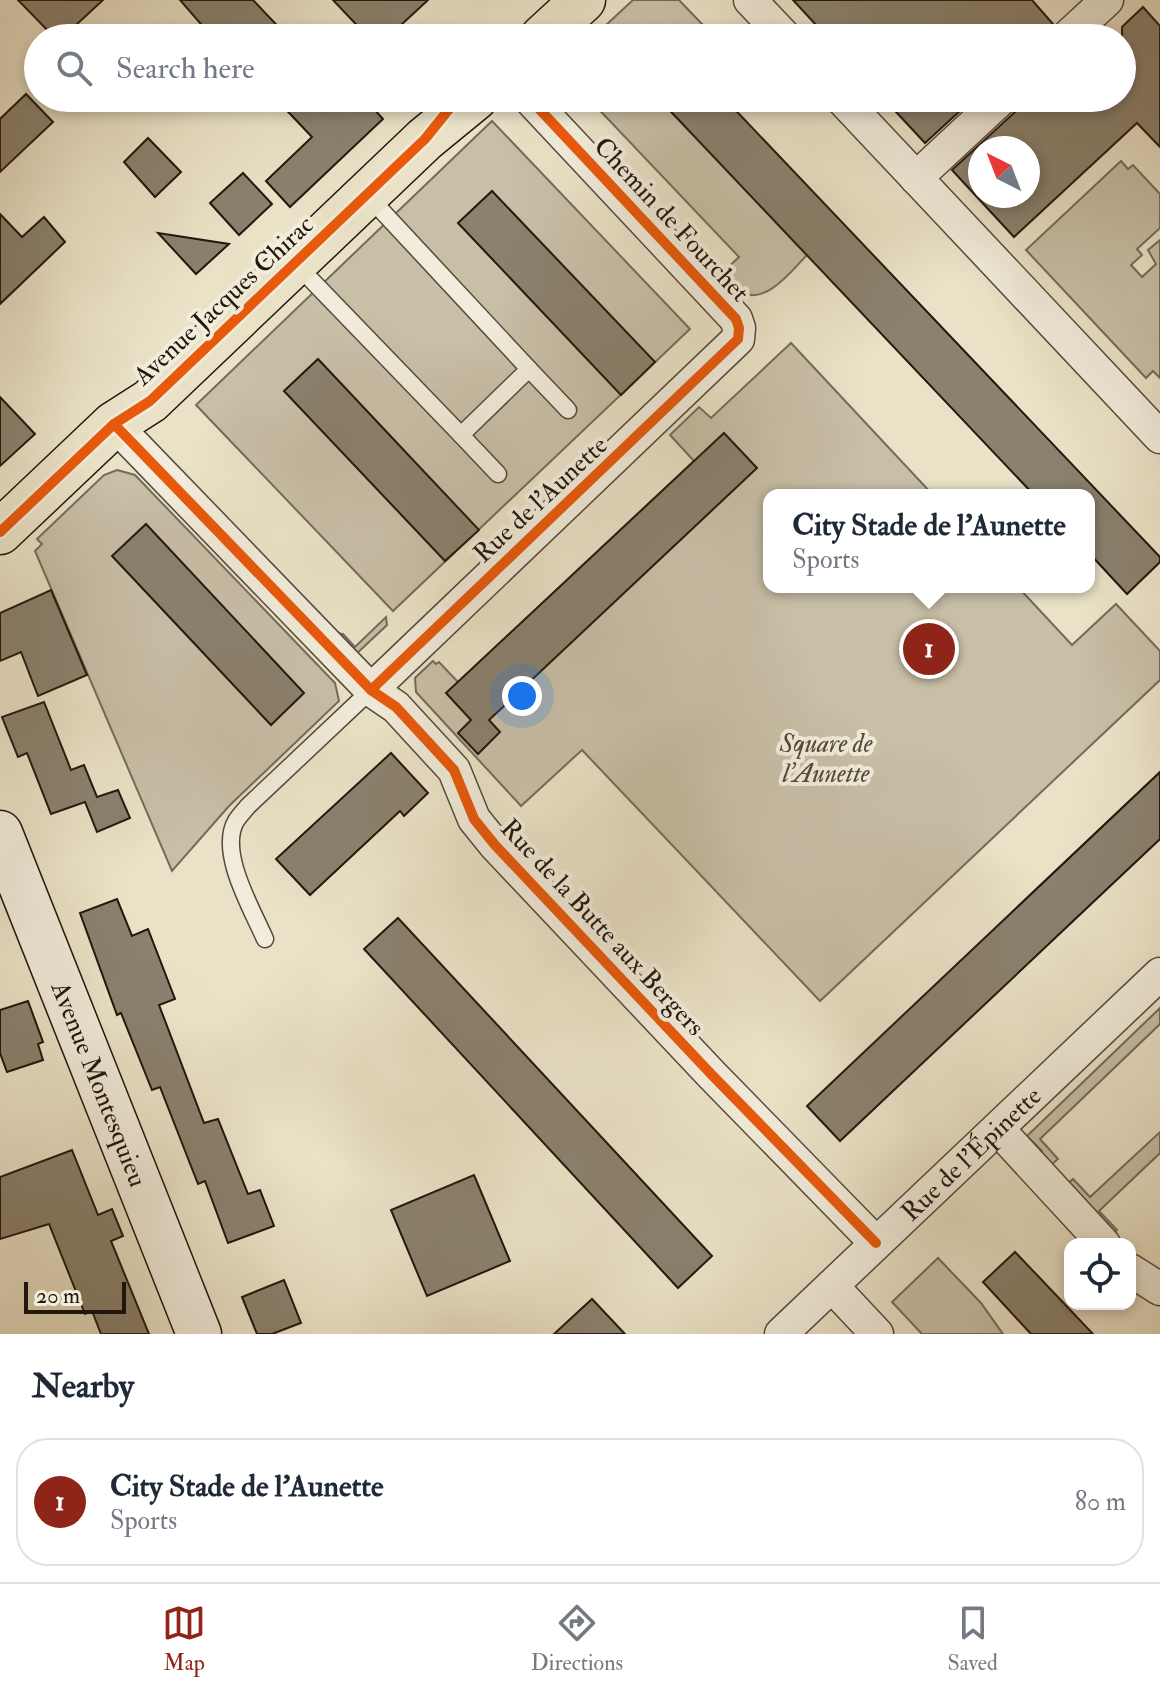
<!DOCTYPE html>
<meta charset="utf-8">
<style>
body{margin:0;font-family:"IM FELL Double Pica",serif;background:#f2f2f3;color:#1f2937}
.controls{position:absolute;right:24px;bottom:24px;display:grid;overflow:hidden;border-radius:16px;box-shadow:0 4px 12px #0003}
.controls button{width:72px;height:72px;display:grid;place-items:center;padding:0;border:0;border-bottom:2px solid #e0e1e3;background:#fff;color:#1f2937;font:40px sans-serif}
.compass{position:absolute;left:968px;top:136px;width:72px;height:72px;border-radius:50%;background:#fff;box-shadow:0 4px 12px #0003;rotate:318deg}
.scale{position:absolute;left:24px;bottom:20px;width:102px;box-sizing:border-box;padding-left:8px;border:4px solid #21170d;border-top:0;font-size:22px;line-height:28px;white-space:nowrap;color:#21170d;-webkit-text-stroke:6px #f1ecdb;paint-order:stroke}
.you{position:absolute;left:522px;top:696px;width:28px;height:28px;margin:-20px;border:6px solid #fff;border-radius:50%;background:#1a73e8;box-shadow:0 0 0 12px #1a73e833}
.badge{display:grid;place-items:center;width:52px;height:52px;border-radius:50%;background:#8f2418;color:#fff;font-size:26px;font-weight:700}
.pin{position:absolute;translate:-50% -50%;border:4px solid #fff;box-shadow:0 2px 8px #0006}
.popup{position:absolute;left:763px;top:489px;width:332px;height:104px;box-sizing:border-box;display:grid;place-content:center;border-radius:16px;background:#fff;filter:drop-shadow(0 2px 6px #0005);font-size:26px;white-space:nowrap;color:#747a83}
.popup b{font-size:30px;color:#1f2937}
.popup::after{content:'';position:absolute;left:50%;top:100%;margin-left:-16px;border:16px solid transparent;border-top-color:#fff}
.list{margin:0;padding:0;list-style:none}
h2{display:flex;justify-content:space-between;align-items:center;height:104px;margin:0;padding:0 32px;font-size:34px}
h2 small{font-size:26px;font-weight:400;color:#747a83}
.list li{display:grid;grid-template-columns:52px 1fr auto;gap:24px;align-items:center;box-sizing:border-box;height:128px;margin:0 16px 16px;padding:0 16px;border:2px solid #e0e1e3;border-radius:32px}
.list b{display:block;font-size:30px;white-space:nowrap}
.list p{margin:0;font-size:26px;white-space:nowrap;color:#747a83}
.list em{font-size:26px;font-style:normal;color:#747a83}
.icon{flex:none;width:44px;height:44px;fill:none;stroke:currentColor;stroke-width:2;stroke-linecap:round;stroke-linejoin:round}
.map{position:relative;flex:none;width:1160px;height:1334px;overflow:hidden}
.search{position:absolute;background:#fff;box-shadow:0 4px 12px #0003;left:24px;right:24px;top:24px;height:88px;display:flex;align-items:center;gap:20px;box-sizing:border-box;padding:0 28px;border-radius:44px;color:#747a83;font-size:30px}
.sheet{height:248px;background:#fff}
nav{display:flex;justify-content:space-around;align-items:center;box-sizing:border-box;height:112px;border-top:2px solid #e0e1e3;background:#fff;font-size:22px;color:#747a83}
nav a{display:grid;justify-items:center;gap:4px}
nav .on{color:#8f2418}
.map>svg:first-child{display:block}
.green{fill:#c8bfa7;stroke:#746b5a;stroke-width:2}
.building{fill:#8a816e;stroke:#21170d;stroke-width:2;fill-rule:evenodd}
.lines{fill:none;stroke-linecap:round;stroke-linejoin:round}
.lane-casing{stroke:#534a3c;stroke-width:19}
.street-casing{stroke:#534a3c;stroke-width:35}
.secondary-casing{stroke:#21170d;stroke-width:47}
.primary-casing{stroke:#21170d;stroke-width:47}
.lane{stroke:#f1ecdb;stroke-width:16}
.street{stroke:#f1ecdb;stroke-width:32}
.secondary{stroke:#f1ecdb;stroke-width:44}
.primary{stroke:#eae2c7;stroke-width:44}
.cycleway-casing{stroke:#f1ecdb;stroke-width:15}
.cycleway{stroke:#e8590c;stroke-width:10}
.labels{text-anchor:middle;stroke-width:8;stroke-linejoin:round;paint-order:stroke}
.street-label{font-size:26px;fill:#21170d;stroke:#f1ecdb}
.park-label{font-size:26px;font-style:italic;fill:#53493b;stroke:#f1ecdb}
</style>
<div class="map">
<svg width="1160" height="1334" viewBox="0 0 1160 1334">
<rect width="100%" height="100%" fill="#eae2c7"/>
<filter id="stains"><feTurbulence type="fractalNoise" baseFrequency=".0025" numOctaves="4"/><feColorMatrix values="0 0 0 0 .2 0 0 0 0 .09 0 0 0 0 .02 0 0 0 .5 -.17"/></filter>
<radialGradient id="worn" r=".72"><stop offset=".6" stop-color="#630" stop-opacity="0"/><stop offset="1" stop-color="#630" stop-opacity=".3"/></radialGradient>
<!-- green -->
<g class="green">
<path d="M633,0H679L702,24L687,38H592Z"/>
<path d="M588,98H658L807,255C791,271 766,306 740,292C733,288 727,280 721,274L739,257Z"/>
<path d="M492,121L690,329L393,611L196,405Z"/>
<path d="M1121,161L1128,169L1133,165L1160,194V228L1137,249L1142,255L1131,265L1142,277L1156,264L1148,250L1160,240V378L1153,371L1146,378L1026,250Z"/>
<path d="M791,343L933,495H769V587H1018L1072,645L1116,604L1160,651V680L820,1001L582,750L521,806L416,692L415,678L433,661L436,664L439,662L458,682L694,461L670,435L699,407L711,418Z"/>
<path d="M117,470L135,475L335,683L339,701L229,806L172,871L35,551L42,544L37,539L104,475Z"/>
<path d="M386,617L387,625L353,657L335,633L343,634L355,647Z"/>
<path d="M1160,1008V1024L1040,1139L1058,1159L1050,1166L1038,1156L1042,1151L1027,1136Z"/>
<path d="M1160,1132V1153L1099,1211L1117,1230L1110,1237L1063,1188L1073,1179L1090,1197Z"/>
<path d="M938,1258L981,1303L1003,1334H922L892,1302Z"/>
</g>
<!-- building -->
<g class="building">
<path d="M18,0H103L62,38H55Z"/>
<path d="M180,0H253L289,38H213Z"/>
<path d="M333,0H428L387,38H369Z"/>
<path d="M793,0H1032L1053,24L1048,38H828Z"/>
<path d="M1143,7L1160,26V147L1137,123L1014,237L952,170L1015,112L1020,98H1122V27ZM980,148H1028V196H980Z"/>
<path d="M26,94L53,122L0,172V119Z"/>
<path d="M275,98H364L383,119L290,207L266,181L312,137Z"/>
<path d="M658,98H724L1160,557V562L1127,594L1089,553V495H1034Z"/>
<path d="M883,98H974L925,143Z"/>
<path d="M148,138L181,172L155,197L124,162Z"/>
<path d="M243,173L272,204L239,235L210,203Z"/>
<path d="M492,191L655,362L621,395L458,223Z"/>
<path d="M0,214L22,237L44,217L65,242L0,304Z"/>
<path d="M158,233L229,244L196,274Z"/>
<path d="M318,359L479,530L445,561L284,391Z"/>
<path d="M0,397L35,434L0,466Z"/>
<path d="M724,433L757,468L489,720L500,732L478,754L458,733L471,720L446,693Z"/>
<path d="M146,524L304,693L271,725L112,556Z"/>
<path d="M51,590L87,675L38,696L21,652L0,661V613Z"/>
<path d="M44,702L71,770L84,765L97,797L118,790L130,818L97,832L85,802L51,814L27,753L18,757L2,717Z"/>
<path d="M391,753L428,793L404,816L400,811L310,895L276,859Z"/>
<path d="M1160,772V839L840,1141L807,1106Z"/>
<path d="M117,899L132,936L148,929L175,999L159,1005L204,1123L218,1119L248,1194L260,1190L274,1226L228,1243L205,1181L198,1184L160,1087L152,1090L121,1013L117,1015L80,913Z"/>
<path d="M398,918L712,1256L678,1288L364,949Z"/>
<path d="M28,1001L43,1042L38,1044L43,1060L7,1072L0,1053V1010Z"/>
<path d="M72,1150L98,1215L112,1209L123,1236L111,1241L149,1334H101L92,1311L85,1314L49,1224L0,1239V1177Z"/>
<path d="M474,1175L510,1261L427,1296L391,1210Z"/>
<path d="M1015,1252L1037,1275L1093,1334H1031L983,1282Z"/>
<path d="M284,1280L301,1323L272,1334H257L242,1297Z"/>
<path d="M592,1299L625,1334H554Z"/>
</g>
<g class="lines">
<defs>
<g id="lane">
<path d="M296,264L461,435L529,369L368,196"/>
<path d="M529,369L568,410"/>
<path d="M461,435L498,474"/>
<path d="M265,939C252,909 218,852 236,821C239,816 244,811 248,806L371,690"/>
</g>
<g id="street">
<path d="M750,0L786,38"/>
<path d="M1066,38L1107,0"/>
<path d="M841,98L1160,437"/>
<path d="M916,178L1002,98"/>
<path d="M114,424L371,690L396,707L454,770L474,819L495,845L712,1075L876,1243"/>
<path d="M371,690L738,339L739,328L736,319L529,98"/>
<path d="M998,1129L1104,1244"/>
<path d="M1130,1270L1160,1289"/>
<path d="M832,1286L877,1334"/>
<path id="s1" d="M781,1334L1160,974"/>
</g>
<g id="secondary">
<path id="s2" d="M0,833L199,1334"/>
</g>
<g id="primary">
<path d="M542,38L583,0"/>
<path d="M0,532L114,424L150,401L425,139L475,98"/>
</g>
</defs>
<!-- lane casing -->
<use href="#lane" class="lane-casing"/>
<!-- street casing -->
<use href="#street" class="street-casing"/>
<!-- secondary casing -->
<use href="#secondary" class="secondary-casing"/>
<!-- primary casing -->
<use href="#primary" class="primary-casing"/>
<!-- lane -->
<use href="#lane" class="lane"/>
<!-- street -->
<use href="#street" class="street"/>
<!-- secondary -->
<use href="#secondary" class="secondary"/>
<!-- primary -->
<use href="#primary" class="primary"/>
<defs>
<g id="cycleway">
<path d="M114,424L371,690L396,707L454,770L474,819L495,845L712,1075L876,1243"/>
<path d="M0,532L114,424L150,401L425,139L458,98"/>
<path d="M371,690L738,339L739,328L736,319L529,98"/>
</g>
</defs>
<!-- cycleway casing -->
<use href="#cycleway" class="cycleway-casing"/>
<!-- cycleway -->
<use href="#cycleway" class="cycleway"/>
</g>
<g class="labels">
<!-- street labels -->
<g class="street-label">
<text transform="translate(672 219) rotate(47)" y="9">Chemin de Fourchet</text>
<text transform="translate(223 300) rotate(-43)" y="9">Avenue Jacques Chirac</text>
<text transform="translate(540 499) rotate(-43)" y="9">Rue de l'Aunette</text>
<text transform="translate(603 927) rotate(47)" y="9">Rue de la Butte aux Bergers</text>
<text dy="9" stroke="none"><textPath href="#s2" startOffset="270">Avenue Montesquieu</textPath></text>
<text dy="9" stroke="none"><textPath href="#s1" startOffset="262">Rue de l'Épinette</textPath></text>
</g>
<!-- park labels -->
<g class="park-label">
<text x="826" y="752">Square de<tspan x="826" dy="30">l'Aunette</tspan></text>
</g>
</g>
<rect width="100%" height="100%" filter="url(#stains)"/>
<rect width="100%" height="100%" fill="url(#worn)"/>
</svg>
<div class="controls">
<button><svg class="icon" aria-label="locate" viewBox="0 0 24 24"><circle cx="12" cy="12" r="6"/><path d="M12 2v4M12 18v4M2 12h4M18 12h4"/></svg></button>
</div>
<svg class="compass" viewBox="-18 -18 36 36"><path d="M0-13l5 13h-10z" fill="#e53935"/><path d="M0 13l5-13h-10z" fill="#747a83"/></svg>
<div class="scale">20 m</div>
<div class="you"></div>
<div class="pin badge" style="left:929px;top:649px">1</div>
<div class="popup"><b>City Stade de l'Aunette</b>Sports</div>
<div class="search"><svg class="icon" aria-label="search" viewBox="0 0 24 24"><circle cx="10" cy="10" r="6"/><path d="M15 15l6 6"/></svg>Search here</div>
</div>
<section class="sheet">
<h2>Nearby<small></small></h2>
<ul class="list">
<li><span class="badge">1</span><div><b>City Stade de l'Aunette</b><p>Sports</p></div><em>80 m</em></li>
</ul>
</section>
<nav>
<a class="on"><svg class="icon" aria-label="map" viewBox="0 0 24 24"><path d="M3 6l6-2 6 2 6-2v14l-6 2-6-2-6 2zM9 4v14M15 6v14"/></svg>Map</a>
<a><svg class="icon" aria-label="directions" viewBox="0 0 24 24"><path d="M12 3l9 9-9 9-9-9zM9 14v-3h6M13 9l2 2-2 2"/></svg>Directions</a>
<a><svg class="icon" aria-label="saved" viewBox="0 0 24 24"><path d="M7 4h10v16l-5-4-5 4z"/></svg>Saved</a>
</nav>
